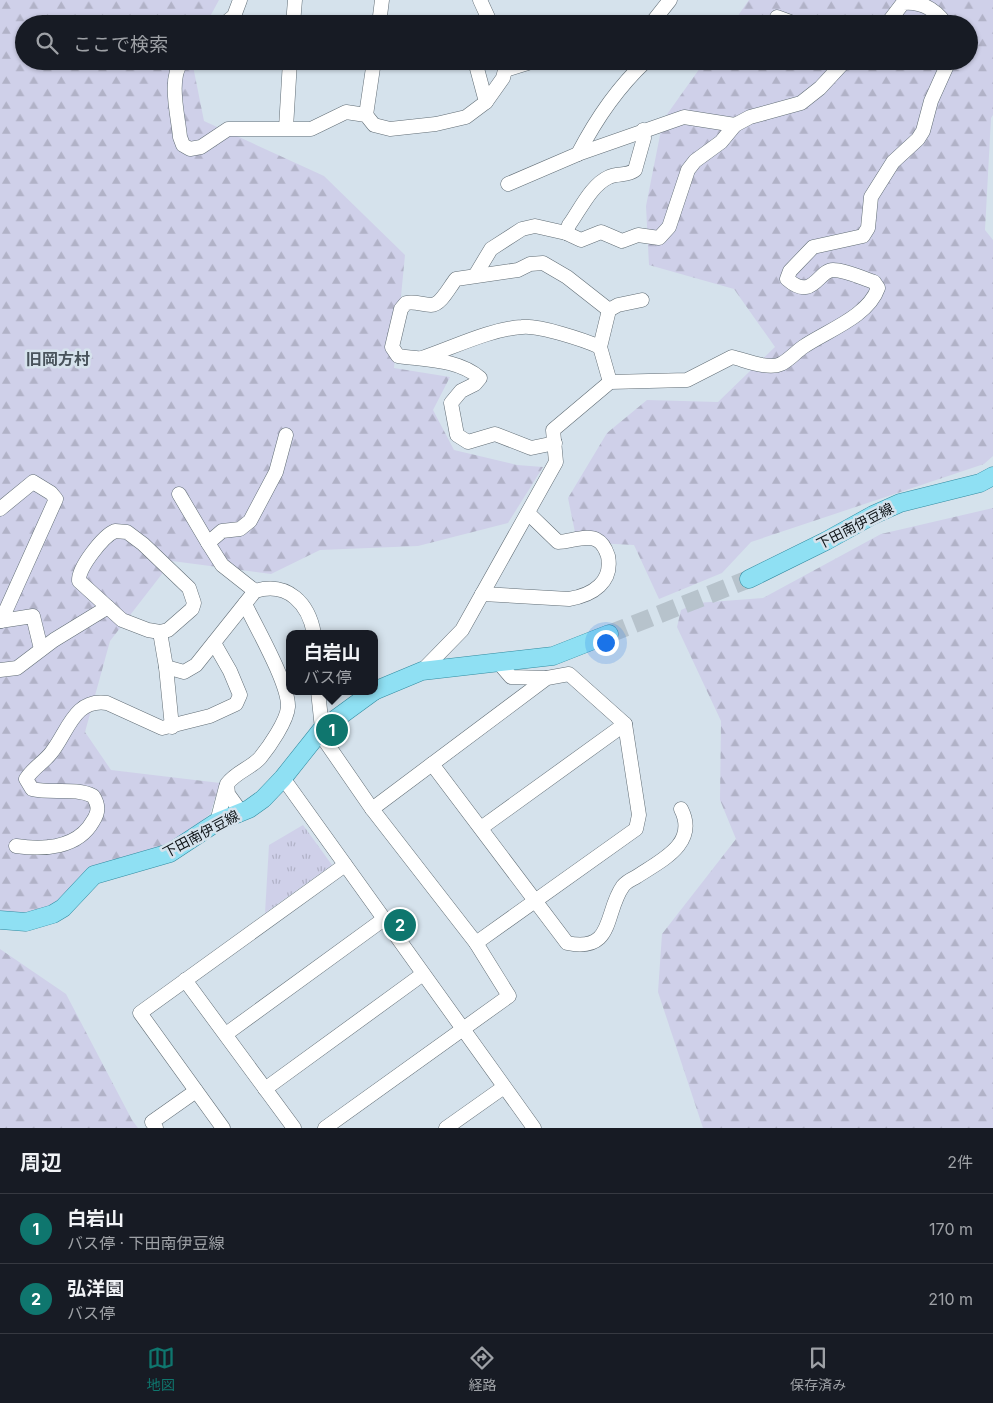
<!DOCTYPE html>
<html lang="ja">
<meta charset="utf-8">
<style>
body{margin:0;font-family:Inter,"Noto Sans JP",sans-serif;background:#242831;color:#f1f3f6}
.you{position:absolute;left:605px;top:642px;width:18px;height:18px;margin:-12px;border:4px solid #fff;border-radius:50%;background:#1a73e8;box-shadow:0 0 0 8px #1a73e833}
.badge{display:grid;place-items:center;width:32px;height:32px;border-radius:50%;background:#0f766e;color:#fff;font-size:16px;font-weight:700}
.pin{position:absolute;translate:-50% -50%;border:2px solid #fff;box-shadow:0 1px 5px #0006}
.popup{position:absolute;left:286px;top:630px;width:92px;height:65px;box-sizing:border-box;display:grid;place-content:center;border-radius:10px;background:#171b24;filter:drop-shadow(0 1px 4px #0005);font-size:16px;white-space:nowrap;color:#9ea1a6}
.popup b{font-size:19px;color:#f1f3f6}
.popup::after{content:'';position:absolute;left:50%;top:100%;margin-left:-10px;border:10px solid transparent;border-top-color:#171b24}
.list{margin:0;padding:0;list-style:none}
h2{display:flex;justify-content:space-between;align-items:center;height:65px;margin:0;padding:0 20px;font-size:21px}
h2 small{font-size:16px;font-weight:400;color:#9ea1a6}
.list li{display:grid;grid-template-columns:32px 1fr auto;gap:15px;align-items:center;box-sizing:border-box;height:70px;padding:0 20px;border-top:1px solid #363941}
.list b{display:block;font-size:19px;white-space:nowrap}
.list p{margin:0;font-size:16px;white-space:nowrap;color:#9ea1a6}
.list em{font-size:16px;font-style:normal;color:#9ea1a6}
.icon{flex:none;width:28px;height:28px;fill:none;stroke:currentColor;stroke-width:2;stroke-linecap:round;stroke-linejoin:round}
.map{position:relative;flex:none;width:993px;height:1128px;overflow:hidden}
.search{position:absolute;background:#171b24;box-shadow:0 1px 4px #0004;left:15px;right:15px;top:15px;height:55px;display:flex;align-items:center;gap:12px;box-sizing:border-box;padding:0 18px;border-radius:28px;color:#9ea1a6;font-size:19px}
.sheet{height:205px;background:#171b24}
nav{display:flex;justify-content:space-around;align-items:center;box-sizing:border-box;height:70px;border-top:1px solid #363941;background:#171b24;font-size:14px;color:#9ea1a6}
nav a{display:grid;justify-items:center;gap:2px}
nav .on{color:#0f766e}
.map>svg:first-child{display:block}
.grass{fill:url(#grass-tufts)}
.forest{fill:url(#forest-firs)}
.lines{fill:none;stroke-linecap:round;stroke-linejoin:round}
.major-tunnel{stroke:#b7c3cc;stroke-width:18;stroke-dasharray:18 9;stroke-linecap:butt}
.minor-casing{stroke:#616d75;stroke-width:15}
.major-casing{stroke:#328ba0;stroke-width:19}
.minor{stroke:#fff;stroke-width:14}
.major{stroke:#8fe0f3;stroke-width:18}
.labels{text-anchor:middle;stroke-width:5;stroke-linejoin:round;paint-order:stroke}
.street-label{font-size:14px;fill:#0e1316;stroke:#d5e2ec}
.quarter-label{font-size:16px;font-weight:bold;fill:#48535b;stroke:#d5e2ec}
</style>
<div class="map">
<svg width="993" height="1128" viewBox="0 0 993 1128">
<defs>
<pattern id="grass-tufts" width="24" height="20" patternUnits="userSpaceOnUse" patternTransform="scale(1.25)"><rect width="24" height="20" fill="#cfd0e9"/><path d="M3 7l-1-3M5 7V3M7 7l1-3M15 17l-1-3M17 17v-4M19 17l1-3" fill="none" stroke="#b1b2c7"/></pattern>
<pattern id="forest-firs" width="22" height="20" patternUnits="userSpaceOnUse" patternTransform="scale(1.25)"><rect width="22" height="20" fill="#cfd0e9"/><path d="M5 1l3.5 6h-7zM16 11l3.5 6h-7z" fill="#b1b2c7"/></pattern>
</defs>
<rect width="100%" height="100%" fill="#d5e2ec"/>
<!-- grass -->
<path class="grass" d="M303,825L332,865L265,913L269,845Z"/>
<!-- forest -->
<g class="forest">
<path d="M0,0H219L206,24H24V61H192L204,121L324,176L405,255L394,368L450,377L433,410L454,450L517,465L543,467L508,523L418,546L320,550L271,574L172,561L110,641L85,732L111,770L220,783L210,814L158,857L94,875L41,920L0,918Z"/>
<path d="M749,0H993V115L991,118L985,230L993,240V456L984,464L751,542L722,573L659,599L634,545L577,542L568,498L607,433L647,400L718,402L775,347L734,289L649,265L646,206L663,120L705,61H969V24H732Z"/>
<path d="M993,508V1128H703L658,992L662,934L736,839L720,800L721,721L677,627L681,610L697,603L763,598L881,534Z"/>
<path d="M0,949L66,994L132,1120L138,1128H0Z"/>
</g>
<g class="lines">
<!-- major-tunnel -->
<path class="major-tunnel" d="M609,634L749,579"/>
<defs>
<g id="minor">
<path d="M480,0L491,24"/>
<path d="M777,17L796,24"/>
<path d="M224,24L234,16L240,0"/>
<path d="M293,24L295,0"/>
<path d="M379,24L382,0"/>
<path d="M651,24L670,0"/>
<path d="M887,24L903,3C921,1 935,9 946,24"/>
<path d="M182,61C168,79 178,115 180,137L183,145L190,149L201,147L228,129H311L346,112L366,115L374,125L390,129L436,124L466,117L486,102L503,78L505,70L503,61"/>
<path d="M452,61L475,63"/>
<path d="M475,61L486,102"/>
<path d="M505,70L534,61"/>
<path d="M366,115L374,61"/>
<path d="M286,128L290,61"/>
<path d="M578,154C596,119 617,88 646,61"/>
<path d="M508,184L578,154L684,117L735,125"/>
<path d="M566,233L569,225C580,210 591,185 609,177C617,173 628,176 635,170L644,138L643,130"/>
<path d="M476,274L491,249L522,229L535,226L566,233L581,240L601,232L622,241L638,235L659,238L669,227L688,170L695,161L721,142L735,125L750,117L801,103L820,88L845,61"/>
<path d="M422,358C452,348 490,329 522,327C539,325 584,340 600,347"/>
<path d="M610,382L600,347L609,310L618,305L642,300"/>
<path d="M555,443L531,448L495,434L468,442L457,435L451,403L461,391L475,384L480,378C458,359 426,360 398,356L392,347L401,309L406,303C416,301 422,305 431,305C441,305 450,286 456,279L518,270L530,264L543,263L567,277L609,310"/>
<path d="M179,494L208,543"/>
<path d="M0,509L33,482L51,493L56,499L1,621"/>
<path d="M115,531L127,532L143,544L189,588L194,603L192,609L168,630L160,632L148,630L122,620L79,581C78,568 103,536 115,531Z"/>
<path d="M255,591L222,565L208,543L222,531L240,529L250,521L276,472L286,435"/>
<path d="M482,594L569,599C593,595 613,582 608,556C606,550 603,543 597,540C587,534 570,542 558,542L528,513"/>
<path d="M0,621L33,616L41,649"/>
<path d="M160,632L166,667L184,672L196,665L255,591C288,581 309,604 314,634"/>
<path d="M499,663L511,677L547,678"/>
<path d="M166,667L172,727"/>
<path d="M0,670L17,668L54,640L108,607"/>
<path d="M422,671L462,630L556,462L553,430L610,382L687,380L732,357C745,360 768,370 781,364C789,360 796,352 803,347C826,331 868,317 878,288L874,282C862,278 846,270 833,270C818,270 813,302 787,279L790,271L813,247L863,236L868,228L871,197L893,162L918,139L923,131L931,101L949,61"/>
<path d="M318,691L323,738L372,809L476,943L509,996L325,1128"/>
<path d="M432,764L567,943C615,953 604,912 623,886C626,882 632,879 636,877C660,861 699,844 681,809"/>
<path d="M283,778L534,1128"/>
<path d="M372,809L547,678L569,674L625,724L639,815L636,829L476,943"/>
<path d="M241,812L228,794L227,784C236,772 251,768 260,758C269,747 287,721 288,707C289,684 256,627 245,604"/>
<path d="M217,822L226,787"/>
<path d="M481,828L625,724"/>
<path d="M16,846C44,850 78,848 93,821C99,812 99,805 93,796C75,787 52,794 32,789L26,779C33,768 43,763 51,753C68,732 74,698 107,703L162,728L210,716L236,704L240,695L230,671L214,643"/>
<path d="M185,980L294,1128"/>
<path d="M226,1034L384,919"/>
<path d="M265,1089L423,974"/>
<path d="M156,1128L152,1122L196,1091"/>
<path d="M223,1128L140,1013L345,865"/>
<path d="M446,1128L504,1087"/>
</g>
<g id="major">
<path d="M749,579L826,541L873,515L900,503L980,483L993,476"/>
<path d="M374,691L422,671L553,656L609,634"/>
<path d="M0,920L26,922L53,914L63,908L94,875L170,853L217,822L249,809L263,799L283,778L322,729L374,691"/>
</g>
</defs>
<!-- minor casing -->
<use href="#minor" class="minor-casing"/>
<!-- major casing -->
<use href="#major" class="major-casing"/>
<!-- minor -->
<use href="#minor" class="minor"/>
<!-- major -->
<use href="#major" class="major"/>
</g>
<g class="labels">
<!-- street labels -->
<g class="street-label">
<text transform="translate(855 526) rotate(-27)" y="5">下田南伊豆線</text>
<text transform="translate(201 834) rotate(-28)" y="5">下田南伊豆線</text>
</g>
<!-- quarter labels -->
<g class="quarter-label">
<text x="58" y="365">旧岡方村</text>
</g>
</g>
</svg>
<div class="you"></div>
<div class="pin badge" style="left:332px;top:730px">1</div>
<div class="popup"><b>白岩山</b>バス停</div>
<div class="pin badge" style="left:400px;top:925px">2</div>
<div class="search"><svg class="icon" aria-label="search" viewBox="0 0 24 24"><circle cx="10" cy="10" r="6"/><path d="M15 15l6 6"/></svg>ここで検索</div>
</div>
<section class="sheet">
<h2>周辺<small>2件</small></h2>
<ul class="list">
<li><span class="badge">1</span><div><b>白岩山</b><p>バス停 · 下田南伊豆線</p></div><em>170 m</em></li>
<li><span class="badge">2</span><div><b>弘洋園</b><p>バス停</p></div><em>210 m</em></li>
</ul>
</section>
<nav>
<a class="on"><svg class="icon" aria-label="map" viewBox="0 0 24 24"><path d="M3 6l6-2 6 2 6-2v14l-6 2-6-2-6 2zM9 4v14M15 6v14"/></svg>地図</a>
<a><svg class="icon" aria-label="directions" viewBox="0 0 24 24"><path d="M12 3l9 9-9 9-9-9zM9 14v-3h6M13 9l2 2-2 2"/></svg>経路</a>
<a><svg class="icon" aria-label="saved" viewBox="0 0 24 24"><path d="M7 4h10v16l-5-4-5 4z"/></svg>保存済み</a>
</nav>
